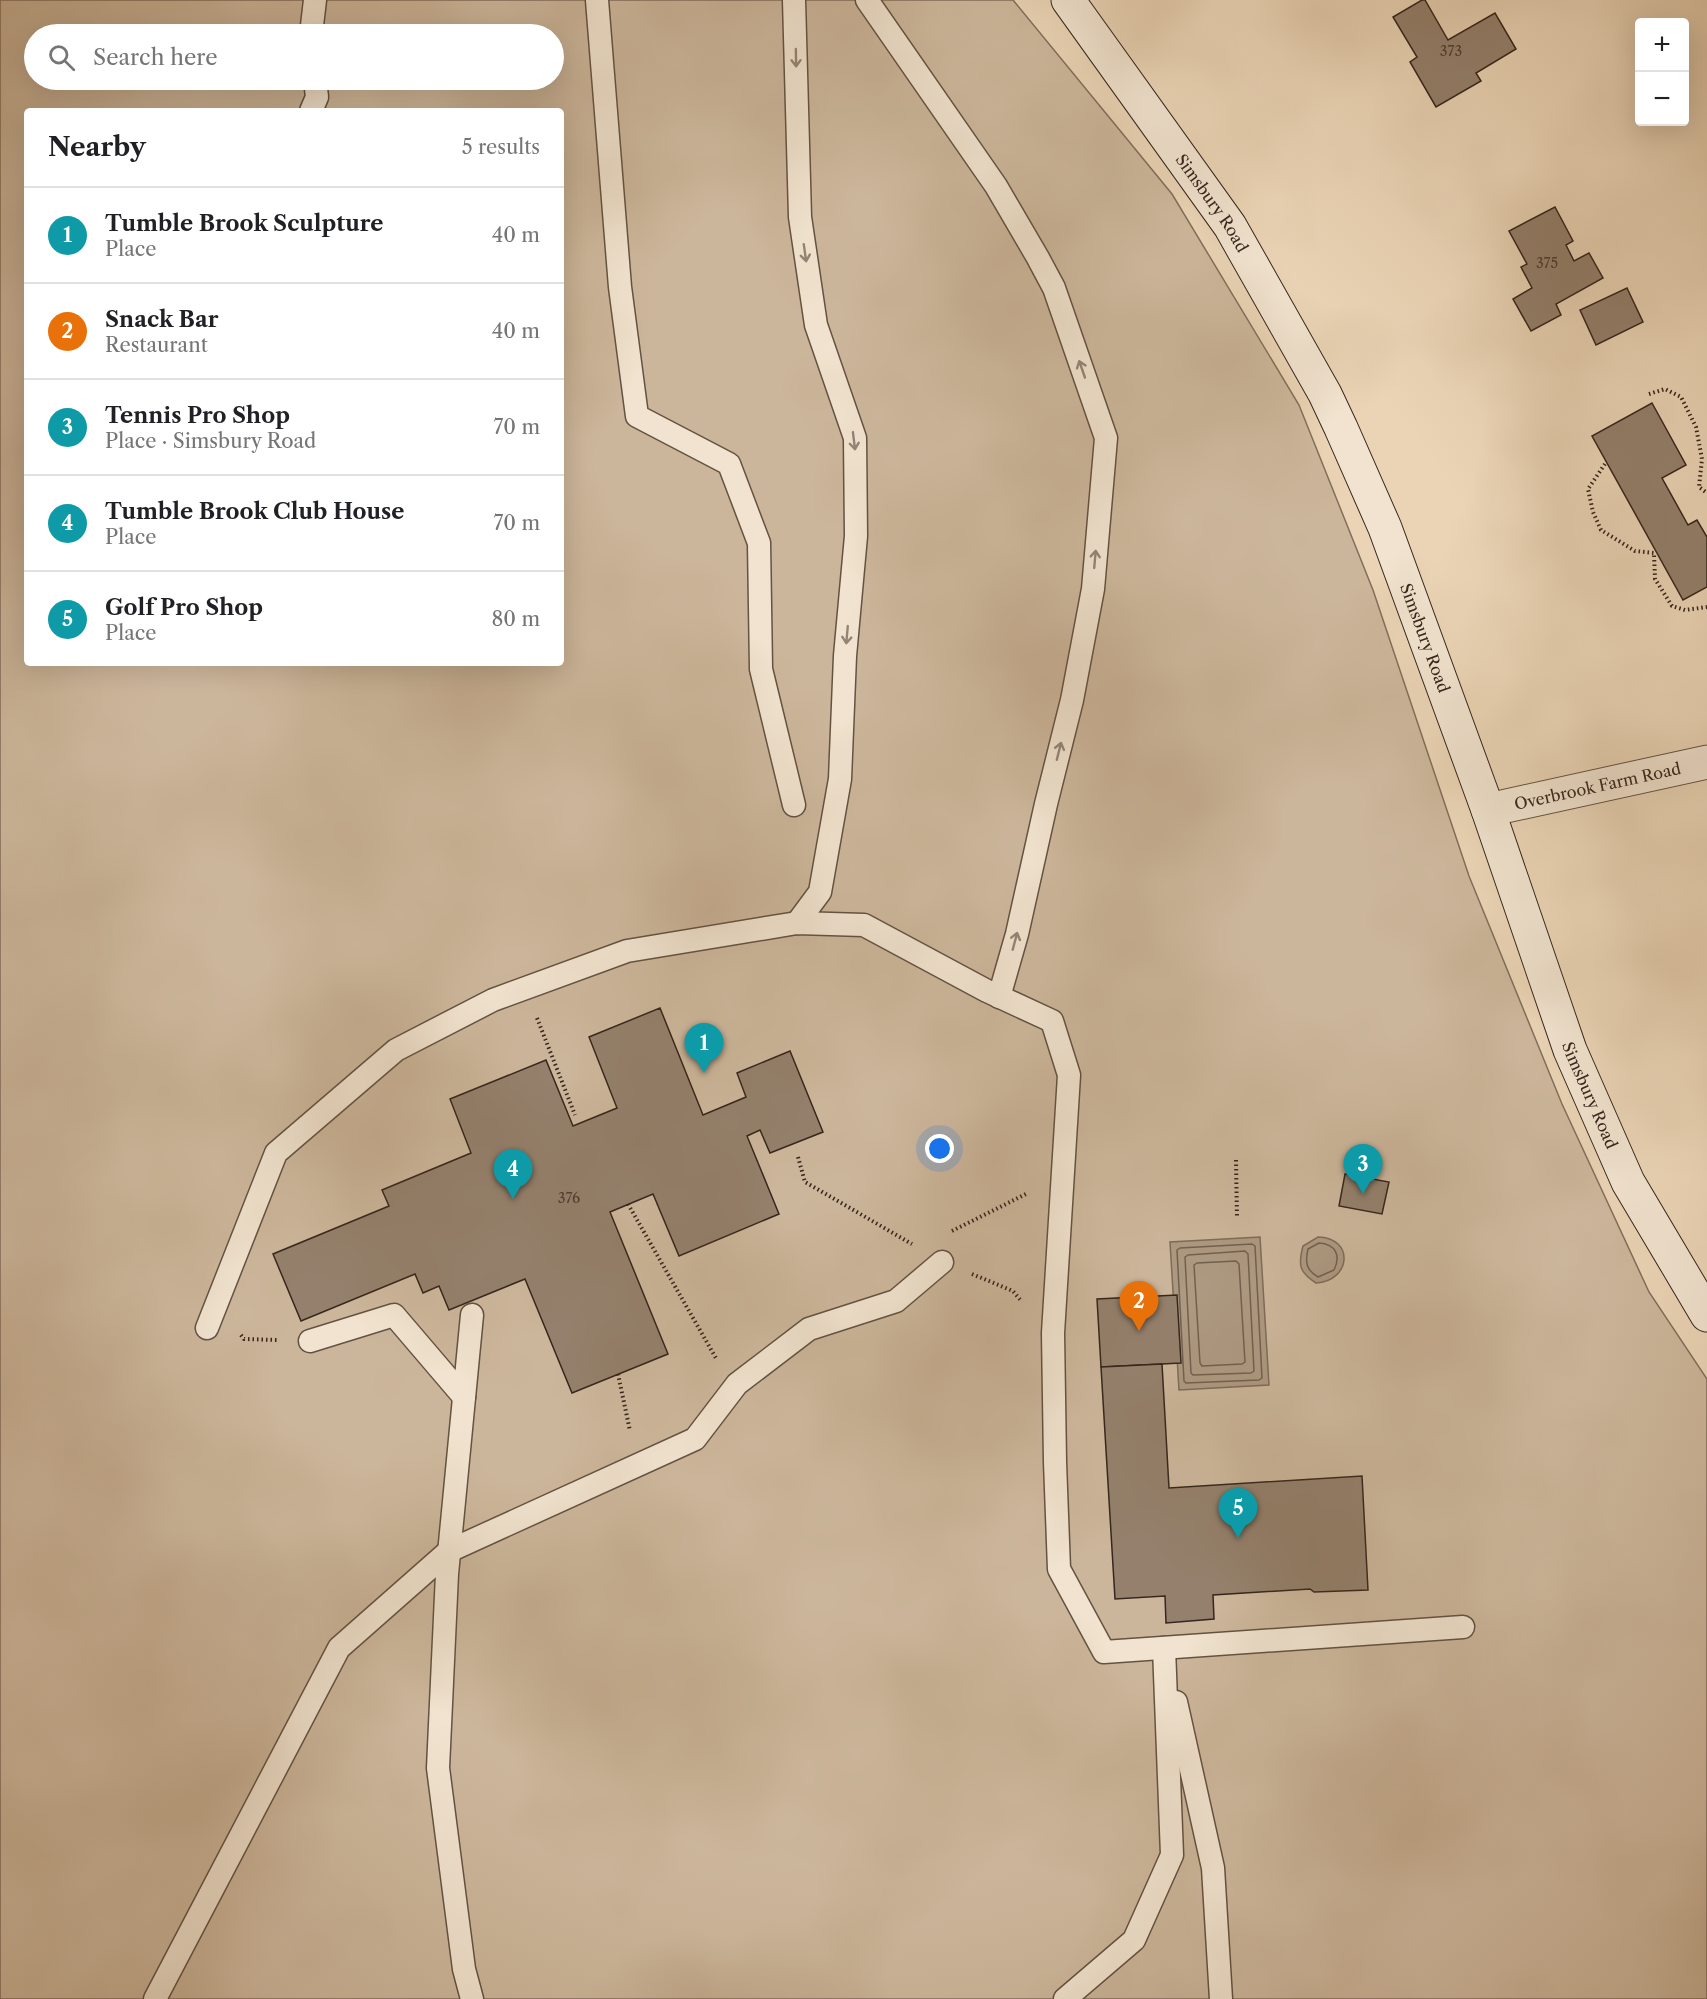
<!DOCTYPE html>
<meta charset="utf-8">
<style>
body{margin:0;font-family:"Libre Caslon Text",serif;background:#f6f6f6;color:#202124}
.controls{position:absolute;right:18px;top:18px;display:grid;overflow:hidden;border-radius:6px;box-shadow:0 6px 24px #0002}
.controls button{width:54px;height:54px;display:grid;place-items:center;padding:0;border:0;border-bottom:2px solid #e0e0e0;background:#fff;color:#202124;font:30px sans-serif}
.you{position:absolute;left:940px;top:1149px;width:21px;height:21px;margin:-15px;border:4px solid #fff;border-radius:50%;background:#1a73e8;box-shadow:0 0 0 9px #1a73e833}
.badge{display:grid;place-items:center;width:39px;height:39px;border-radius:50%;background:#8f2418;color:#fff;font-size:20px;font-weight:700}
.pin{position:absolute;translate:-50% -50px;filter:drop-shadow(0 2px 3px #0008)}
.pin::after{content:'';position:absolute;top:32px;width:21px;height:18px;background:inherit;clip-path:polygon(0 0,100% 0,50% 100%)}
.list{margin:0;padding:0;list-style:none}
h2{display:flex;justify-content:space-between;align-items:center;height:78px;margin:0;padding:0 24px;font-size:26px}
h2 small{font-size:20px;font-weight:400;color:#757577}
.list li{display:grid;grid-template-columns:39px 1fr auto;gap:18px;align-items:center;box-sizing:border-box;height:96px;padding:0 24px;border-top:2px solid #e0e0e0}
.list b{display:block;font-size:22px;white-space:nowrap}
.list p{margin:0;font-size:20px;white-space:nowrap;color:#757577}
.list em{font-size:20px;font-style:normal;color:#757577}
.icon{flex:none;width:33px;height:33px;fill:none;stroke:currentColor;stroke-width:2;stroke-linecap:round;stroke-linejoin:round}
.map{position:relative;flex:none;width:1707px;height:1999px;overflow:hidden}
.search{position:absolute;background:#fff;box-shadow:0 6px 24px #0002;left:24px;top:24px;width:540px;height:66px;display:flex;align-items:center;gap:15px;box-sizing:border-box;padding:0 21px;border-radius:33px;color:#757577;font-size:22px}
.panel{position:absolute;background:#fff;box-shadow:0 6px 24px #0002;left:24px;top:108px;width:540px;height:558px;border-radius:6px}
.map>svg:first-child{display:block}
.green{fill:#ccb69b;stroke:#826e5c;stroke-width:1.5;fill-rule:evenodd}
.water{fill:#ad9981;stroke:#7e6b59;stroke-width:1.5}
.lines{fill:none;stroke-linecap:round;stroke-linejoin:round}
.shore{stroke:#72604f;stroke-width:1.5}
.building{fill:#94806c;stroke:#37261d;stroke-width:1.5}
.lane-casing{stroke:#645243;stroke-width:25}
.street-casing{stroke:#645243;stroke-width:35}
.secondary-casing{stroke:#37261d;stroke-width:35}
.path{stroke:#37261d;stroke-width:4;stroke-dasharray:1.5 3;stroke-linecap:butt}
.lane{stroke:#f1e3cf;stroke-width:22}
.street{stroke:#f1e3cf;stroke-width:33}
.secondary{stroke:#f1e3cf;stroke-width:33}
.oneway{stroke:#948476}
.labels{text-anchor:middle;stroke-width:4.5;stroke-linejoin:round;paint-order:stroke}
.number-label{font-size:14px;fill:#4e3c31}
.street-label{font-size:16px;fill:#37261d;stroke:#f1e3cf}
</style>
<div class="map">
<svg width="1707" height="1999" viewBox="0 0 1707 1999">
<rect width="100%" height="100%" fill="#ead4b5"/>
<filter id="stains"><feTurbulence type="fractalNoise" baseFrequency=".00333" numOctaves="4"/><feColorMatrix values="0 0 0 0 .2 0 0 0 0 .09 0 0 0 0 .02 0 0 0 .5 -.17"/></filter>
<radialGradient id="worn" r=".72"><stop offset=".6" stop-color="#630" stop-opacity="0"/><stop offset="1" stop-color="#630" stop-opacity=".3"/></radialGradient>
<!-- green -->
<path class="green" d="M0,0H1013L1172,194L1299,405L1373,590L1469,876L1562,1104L1649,1292L1707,1379V1999H0ZM34,34H554V80H34ZM27,111H561V663H27Z"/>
<!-- water -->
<g class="water">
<path d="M1260,1237L1269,1385L1179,1390L1170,1242Z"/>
<path d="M1318,1237C1355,1238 1351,1281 1316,1283C1299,1272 1298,1265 1303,1246Z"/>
</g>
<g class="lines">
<!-- shore -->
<g class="shore">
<path d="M1319,1243C1336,1244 1341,1256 1334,1270L1318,1277C1306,1270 1305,1262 1308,1249Z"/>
<path d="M1252,1244L1255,1246L1262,1378L1259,1380L1186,1383L1184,1381L1177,1250L1180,1248Z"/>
<path d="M1245,1251L1248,1254L1254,1371L1251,1373L1193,1375L1191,1373L1185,1257L1188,1255Z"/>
<path d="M1236,1261L1239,1264L1245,1362L1242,1364L1202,1366L1200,1363L1194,1265L1197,1263Z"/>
</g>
</g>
<!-- building -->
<g class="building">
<path d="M1422,0H1425L1448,40L1495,13L1516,49L1476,73L1481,81L1436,107L1410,62L1417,57L1393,17Z"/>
<path d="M1555,207L1573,241L1566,245L1574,261L1589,253L1603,278L1556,304L1561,315L1531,331L1513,299L1532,288L1521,267L1527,264L1509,231Z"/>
<path d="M1627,288L1643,322L1596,345L1580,310Z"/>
<path d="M1652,403L1686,465L1662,478L1688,525L1697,520L1707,537V587L1683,600L1592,436Z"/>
<path d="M660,1008L703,1115L746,1097L737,1073L790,1051L823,1132L770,1153L760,1130L747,1136L779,1214L679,1256L653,1194L610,1212L668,1354L572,1393L525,1279L449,1310L439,1286L423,1293L415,1274L301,1321L273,1254L389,1206L382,1190L471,1153L450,1099L546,1060L573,1126L617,1108L589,1037Z"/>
<path d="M1345,1174L1389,1182L1382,1214L1339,1206Z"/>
<path d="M1177,1295L1181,1363L1101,1367L1097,1299Z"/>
<path d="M1162,1364L1169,1488L1362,1476L1368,1590L1314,1592L1310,1589L1213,1595L1214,1619L1166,1623L1165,1596L1115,1599L1101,1367Z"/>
</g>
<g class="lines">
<defs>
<g id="lane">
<path d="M597,0L620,287L637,416L729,464L759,543L761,669L794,805"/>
<path d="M794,0L800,217L816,325L855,438L856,536L845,656L840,779L820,892L797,923"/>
<path d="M867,0L996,186L1038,258L1054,288L1106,438L1093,589L1072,700L1046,804L1017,934L999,997"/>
<path d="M311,34L315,0"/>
<path d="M311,111L317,97L315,80"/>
<path d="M207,1328L276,1153L396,1050L493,1000L627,951L797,923L864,925L987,991L1052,1021L1069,1075L1053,1333L1055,1462L1059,1569L1104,1652L1463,1627"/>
<path d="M310,1341L394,1315L464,1397"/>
<path d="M1176,1702L1213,1868L1221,1999"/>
<path d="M155,1999L339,1648L449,1551L695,1439L737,1384L809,1329L896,1301L942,1262"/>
<path d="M472,1999L464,1969L438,1768L447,1574L472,1315"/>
<path d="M1065,1999L1134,1940L1172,1855L1164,1648"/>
</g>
<g id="street">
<path id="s1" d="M1488,810L1707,762"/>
</g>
<g id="secondary">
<path id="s2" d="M1068,0L1230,226L1325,394L1341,428L1385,528L1488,810L1570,1050L1628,1182L1707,1315"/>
</g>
</defs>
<!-- lane casing -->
<use href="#lane" class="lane-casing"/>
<!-- street casing -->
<use href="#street" class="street-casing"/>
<!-- secondary casing -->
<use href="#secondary" class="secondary-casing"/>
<!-- path -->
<g class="path">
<path d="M1649,394L1665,389L1681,397L1696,427L1702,459L1699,487L1707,493"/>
<path d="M1605,464L1588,489L1593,512L1601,530L1635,551L1654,553L1655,579L1672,606L1685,610L1707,607"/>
<path d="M537,1018L575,1115"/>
<path d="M798,1157L805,1182L912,1244"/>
<path d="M1236,1160L1237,1218"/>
<path d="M628,1204L717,1360"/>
<path d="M952,1231L1028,1193"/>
<path d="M972,1274L1013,1291L1022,1302"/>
<path d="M241,1335L244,1339L279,1340"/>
<path d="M618,1374L630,1431"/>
</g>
<!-- lane -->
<use href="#lane" class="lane"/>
<!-- street -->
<use href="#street" class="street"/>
<!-- secondary -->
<use href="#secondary" class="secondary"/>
</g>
<!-- one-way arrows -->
<defs><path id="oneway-shaft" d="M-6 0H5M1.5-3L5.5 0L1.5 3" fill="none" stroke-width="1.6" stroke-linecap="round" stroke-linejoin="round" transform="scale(1.5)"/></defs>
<g class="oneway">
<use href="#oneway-shaft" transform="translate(796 58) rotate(89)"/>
<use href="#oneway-shaft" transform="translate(805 253) rotate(82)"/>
<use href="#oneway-shaft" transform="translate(1082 369) rotate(-109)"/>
<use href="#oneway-shaft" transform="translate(854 441) rotate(83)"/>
<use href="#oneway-shaft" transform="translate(1095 559) rotate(-85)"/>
<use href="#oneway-shaft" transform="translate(847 635) rotate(95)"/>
<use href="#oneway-shaft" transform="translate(1059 751) rotate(-76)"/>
<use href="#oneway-shaft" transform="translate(1015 941) rotate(-75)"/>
</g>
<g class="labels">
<!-- number labels -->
<g class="number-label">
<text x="1451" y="56">373</text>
<text x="1547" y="268">375</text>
<text x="569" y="1203">376</text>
</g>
<!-- street labels -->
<g class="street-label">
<text dy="6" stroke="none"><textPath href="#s2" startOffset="249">Simsbury Road</textPath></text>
<text dy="6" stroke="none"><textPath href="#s2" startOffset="735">Simsbury Road</textPath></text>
<text dy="6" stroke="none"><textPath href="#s1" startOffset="112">Overbrook Farm Road</textPath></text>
<text dy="6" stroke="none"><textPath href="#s2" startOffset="1221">Simsbury Road</textPath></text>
</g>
</g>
<rect width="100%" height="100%" filter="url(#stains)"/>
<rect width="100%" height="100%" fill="url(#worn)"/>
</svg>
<div class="controls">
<button>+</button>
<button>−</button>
</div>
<div class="you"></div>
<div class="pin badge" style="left:704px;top:1073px;background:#0f9aa8">1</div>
<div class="pin badge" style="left:1139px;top:1331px;background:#e8710a">2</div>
<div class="pin badge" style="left:1363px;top:1194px;background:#0f9aa8">3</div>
<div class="pin badge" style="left:513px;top:1199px;background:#0f9aa8">4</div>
<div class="pin badge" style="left:1238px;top:1538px;background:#0f9aa8">5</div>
<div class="search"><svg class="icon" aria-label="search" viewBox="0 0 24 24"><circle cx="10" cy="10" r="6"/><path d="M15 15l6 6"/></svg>Search here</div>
<section class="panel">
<h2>Nearby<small>5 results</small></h2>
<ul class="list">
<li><span class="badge" style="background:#0f9aa8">1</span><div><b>Tumble Brook Sculpture</b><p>Place</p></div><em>40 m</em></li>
<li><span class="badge" style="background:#e8710a">2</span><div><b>Snack Bar</b><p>Restaurant</p></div><em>40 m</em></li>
<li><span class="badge" style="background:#0f9aa8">3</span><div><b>Tennis Pro Shop</b><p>Place · Simsbury Road</p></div><em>70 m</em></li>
<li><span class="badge" style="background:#0f9aa8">4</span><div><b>Tumble Brook Club House</b><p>Place</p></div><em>70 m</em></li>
<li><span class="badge" style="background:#0f9aa8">5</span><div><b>Golf Pro Shop</b><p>Place</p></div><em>80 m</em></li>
</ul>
</section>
</div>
